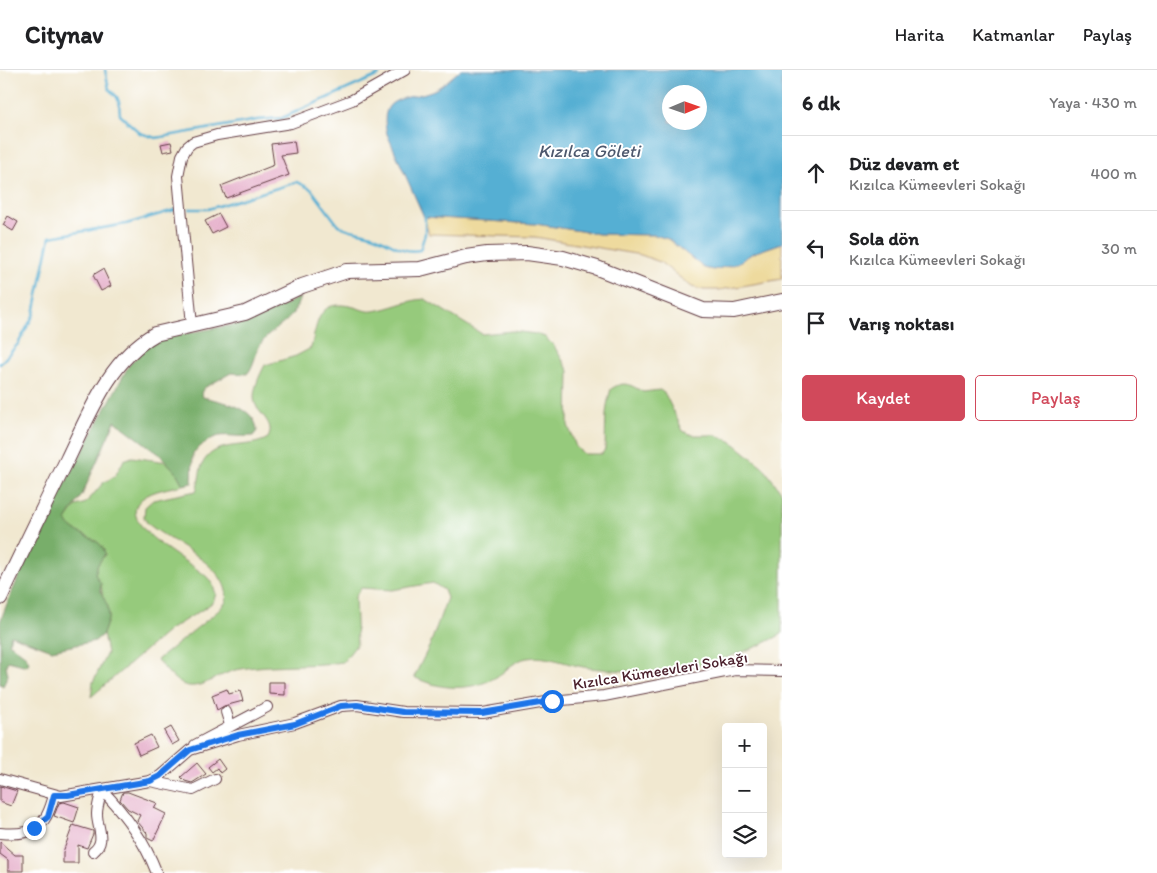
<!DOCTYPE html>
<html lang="tr">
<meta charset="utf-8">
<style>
body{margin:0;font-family:Itim,sans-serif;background:#f6f6f6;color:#202124}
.controls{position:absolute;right:15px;bottom:15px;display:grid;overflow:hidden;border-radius:5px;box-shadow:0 5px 20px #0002}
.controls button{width:45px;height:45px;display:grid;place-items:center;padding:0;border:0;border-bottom:1px solid #e0e0e0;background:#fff;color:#202124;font:25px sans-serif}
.compass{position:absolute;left:662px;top:15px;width:45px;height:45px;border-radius:50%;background:#fff;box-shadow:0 5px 20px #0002;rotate:88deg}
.stop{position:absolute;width:15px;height:15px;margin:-11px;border:4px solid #1a73e8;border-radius:50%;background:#fff}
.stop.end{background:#1a73e8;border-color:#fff;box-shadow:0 1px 5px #0008}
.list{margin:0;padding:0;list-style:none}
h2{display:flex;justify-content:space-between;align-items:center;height:65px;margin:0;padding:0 20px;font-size:21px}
h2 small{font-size:16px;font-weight:400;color:#757577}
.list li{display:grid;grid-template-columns:32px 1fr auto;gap:15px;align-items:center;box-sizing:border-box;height:75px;padding:0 20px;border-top:1px solid #e0e0e0}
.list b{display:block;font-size:19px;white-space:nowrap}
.list p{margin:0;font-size:16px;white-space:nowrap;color:#757577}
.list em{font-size:16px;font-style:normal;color:#757577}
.actions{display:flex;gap:10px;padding:15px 20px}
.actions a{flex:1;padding:11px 0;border:1px solid #d1495b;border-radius:5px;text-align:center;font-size:18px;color:#d1495b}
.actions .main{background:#d1495b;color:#fff}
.icon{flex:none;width:28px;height:28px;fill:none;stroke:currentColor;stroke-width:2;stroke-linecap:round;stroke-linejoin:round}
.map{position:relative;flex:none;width:782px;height:803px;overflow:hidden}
header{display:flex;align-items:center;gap:30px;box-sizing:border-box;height:70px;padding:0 25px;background:#fff;border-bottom:1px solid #e0e0e0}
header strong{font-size:24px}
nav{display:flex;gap:28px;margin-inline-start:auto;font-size:18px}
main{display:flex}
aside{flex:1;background:#fff}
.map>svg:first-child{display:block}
.green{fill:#96ca7b;stroke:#707453}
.forest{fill:#78ae6b;stroke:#61664b}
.sand{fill:#eeda9e;stroke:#9c7c64}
.water{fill:#55afd3;stroke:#50677f;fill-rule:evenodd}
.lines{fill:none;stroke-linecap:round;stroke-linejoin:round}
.stream{stroke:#55afd3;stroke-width:2.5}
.building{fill:#e5adc9}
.street-casing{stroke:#633d44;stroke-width:12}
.secondary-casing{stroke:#633d44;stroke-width:16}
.street{stroke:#fff;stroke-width:10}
.secondary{stroke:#fff;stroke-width:14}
.route{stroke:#1a73e8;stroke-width:6}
.labels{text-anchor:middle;stroke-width:4;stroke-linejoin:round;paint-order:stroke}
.street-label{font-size:16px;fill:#4a1f2b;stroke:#fff}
.water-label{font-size:18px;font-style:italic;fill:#4e596e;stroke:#fff}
</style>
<header>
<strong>Citynav</strong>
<nav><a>Harita</a><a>Katmanlar</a><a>Paylaş</a></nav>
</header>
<main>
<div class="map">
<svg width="782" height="803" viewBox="0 0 782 803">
<rect width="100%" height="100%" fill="#fff"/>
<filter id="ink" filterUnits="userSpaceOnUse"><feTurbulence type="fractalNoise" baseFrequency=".02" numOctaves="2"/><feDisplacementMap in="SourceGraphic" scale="10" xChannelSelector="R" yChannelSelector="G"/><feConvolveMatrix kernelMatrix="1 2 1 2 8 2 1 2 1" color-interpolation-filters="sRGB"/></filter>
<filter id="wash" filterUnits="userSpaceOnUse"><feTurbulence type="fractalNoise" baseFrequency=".0096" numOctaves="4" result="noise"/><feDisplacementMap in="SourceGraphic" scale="20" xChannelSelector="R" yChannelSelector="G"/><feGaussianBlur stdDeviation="1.12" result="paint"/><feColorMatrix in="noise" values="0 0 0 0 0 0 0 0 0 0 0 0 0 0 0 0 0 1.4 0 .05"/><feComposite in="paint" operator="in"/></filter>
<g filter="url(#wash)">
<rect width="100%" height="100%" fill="#f1e8d0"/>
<!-- green -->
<g class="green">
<path d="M425,229L482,264L512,261L536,264L545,267L554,276L569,301L568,355L576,377L584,384H602L605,379C606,357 604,340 611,319C624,310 631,315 643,322L660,320L665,324L683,361L692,365H715L731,371L763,397L782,423V564C747,584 692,601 651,602C631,602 610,600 590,598C570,596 547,584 527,588C515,590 507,600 498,606C472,622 440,620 414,607L430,575L447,528L444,520L433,513L392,520L361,518L355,527L357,574L343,592C307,597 271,593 235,600C221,604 202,618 189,616C176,615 165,598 157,590L218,541L226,532C233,496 170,473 147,453L144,447L145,437L153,430L196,421C200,411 199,399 204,391C218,369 248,380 268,368C276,353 259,345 255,333C251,323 260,304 265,295L296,286L311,278C318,250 318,228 354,237C361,239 366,242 373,241C391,239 406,230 425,229Z"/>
<path d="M132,387L167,392L176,402L183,415C171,418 153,420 143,428C110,453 193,493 207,507C212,512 214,518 216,524L213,532L205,538L169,560L91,627L93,612L107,583L103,564L109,547L108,537L103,530L101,514L95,505L97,496L105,484C102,465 73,467 66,450L76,436L86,433L103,413L115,406L124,390Z"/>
</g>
<!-- forest -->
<path class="forest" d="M300,227C292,256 275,254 260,275C255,284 254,297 247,304L231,303L204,318L201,323L203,327C222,332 256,336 257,361L253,366C221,368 220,358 193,383L192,413L183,415L176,402L159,384L115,351L82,425L66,450C73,467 102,465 105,484L97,496L95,504L101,514L100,520L108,537L109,547L103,564L95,571L52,580L11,565L9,573L26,586L29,592L27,596L8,591L6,595L8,605L3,616L0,614V552L8,531L37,466L129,295L145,278L160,268L250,252Z"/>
<!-- sand -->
<path class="sand" d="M424,147L536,154L599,164L655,165L668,169L704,198L713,200L736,194L753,183L782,173V209L719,220H704L692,217L660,192L641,185L535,167L429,164Z"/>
<!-- water -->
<path class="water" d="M461,0H782V173L753,183L736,194L713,200L704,198L668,169L655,165L599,164L536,154L424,147L387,64C377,21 409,32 436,19C445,14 452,6 461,0ZM670,22H700V52H670Z"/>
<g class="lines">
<!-- stream -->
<g class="stream">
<path d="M105,0L109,19L117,27L119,32L120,45L140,63L156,68L257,50L282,48L379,5"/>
<path d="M189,139H208L297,112L311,119L338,155C349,161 357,161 368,164C388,169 399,184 420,180L425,164V146"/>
<path d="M0,294L18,274L34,244L50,167L126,154L178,139"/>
</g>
</g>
<g id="blocks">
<!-- building -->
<g class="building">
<path d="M294,71L296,83L281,85L289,105L226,128L221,116L274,95L271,74Z"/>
<path d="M171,72L173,80L163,82L161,74Z"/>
<path d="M219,144L226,157L212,164L205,151Z"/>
<path d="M8,146L18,152L13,161L3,155Z"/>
<path d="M103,199L111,216L101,221L93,205Z"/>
<path d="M269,612H285V625L269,624Z"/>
<path d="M227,619L229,624L240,621L243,631L224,636L217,640L212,625Z"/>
<path d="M171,657L179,671L172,675L164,661Z"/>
<path d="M151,665L157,677L139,685L134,673Z"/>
<path d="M218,689L225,699L220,703L217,698L212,702L208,697Z"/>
<path d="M197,693L206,704L192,713L185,711L181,707Z"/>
<path d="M0,716L17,721L11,736L0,732Z"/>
<path d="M123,722H128L157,733L154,738L166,744L153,771L147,768V763L137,751L140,745L128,739L120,730Z"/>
<path d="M64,732L79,737L74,753L54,746L59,733Z"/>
<path d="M73,755L93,761V764L87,778L78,775V793H63V782Z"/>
<path d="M0,772L15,785H23V801H8V790L0,784Z"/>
</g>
</g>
</g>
<g filter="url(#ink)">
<use href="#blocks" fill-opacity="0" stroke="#633d44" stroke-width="1"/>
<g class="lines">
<defs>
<g id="street">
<path d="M192,255L178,106L182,86L187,77L193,72L217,65L291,53L352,30L405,0"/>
<path d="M226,642L230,655"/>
<path d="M195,675L267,637"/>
<path d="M0,709L61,726L150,711L160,706L190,680L238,665L295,653L341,636L357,635L403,642L483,643L552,631L604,626L735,600L782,601"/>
<path d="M150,711L193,720L215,709"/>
<path d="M102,720C124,743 144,770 156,801"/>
<path d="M0,763C34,766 46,758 54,725"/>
<path d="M93,782C107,771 97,758 97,744C97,736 100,728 102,720"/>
</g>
<path id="secondary" d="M0,528C22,482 44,436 67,390C89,345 109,290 155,264L245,243L302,216L347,201L420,199L466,187L487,184L527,183L563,188L597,198L703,240L734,241L782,231"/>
</defs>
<!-- street casing -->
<use href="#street" class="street-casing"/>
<!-- secondary casing -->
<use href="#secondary" class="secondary-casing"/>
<!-- street -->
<use href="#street" class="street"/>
<!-- secondary -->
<use href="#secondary" class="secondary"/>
</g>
</g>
<g class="lines" filter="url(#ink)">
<!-- route -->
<path class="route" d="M34,758L48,747L54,725H68L150,711L160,706L190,680L238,665L295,654L341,636L357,635L403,642L482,643L552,631"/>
</g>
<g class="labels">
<!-- street labels -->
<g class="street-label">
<text transform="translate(660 600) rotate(-9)" y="6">Kızılca Kümeevleri Sokağı</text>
</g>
<!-- water labels -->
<g class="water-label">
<text x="589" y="87">Kızılca Göleti</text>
</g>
</g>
</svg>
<div class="controls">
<button>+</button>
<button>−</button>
<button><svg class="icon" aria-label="layers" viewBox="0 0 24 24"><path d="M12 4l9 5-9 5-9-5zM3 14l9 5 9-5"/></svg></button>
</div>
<svg class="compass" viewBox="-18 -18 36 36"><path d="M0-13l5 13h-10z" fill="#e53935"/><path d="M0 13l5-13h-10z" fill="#757577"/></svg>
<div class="stop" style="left:552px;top:631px"></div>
<div class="stop end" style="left:34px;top:758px"></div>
</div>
<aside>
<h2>6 dk<small>Yaya · 430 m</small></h2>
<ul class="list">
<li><svg class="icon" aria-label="ahead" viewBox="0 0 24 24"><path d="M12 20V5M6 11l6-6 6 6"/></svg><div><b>Düz devam et</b><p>Kızılca Kümeevleri Sokağı</p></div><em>400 m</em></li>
<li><svg class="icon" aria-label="left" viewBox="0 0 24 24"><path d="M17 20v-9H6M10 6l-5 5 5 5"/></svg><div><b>Sola dön</b><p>Kızılca Kümeevleri Sokağı</p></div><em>30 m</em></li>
<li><svg class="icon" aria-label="arrive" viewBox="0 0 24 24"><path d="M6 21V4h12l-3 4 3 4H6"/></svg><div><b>Varış noktası</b></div></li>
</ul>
<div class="actions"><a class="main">Kaydet</a><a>Paylaş</a></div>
</aside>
</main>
